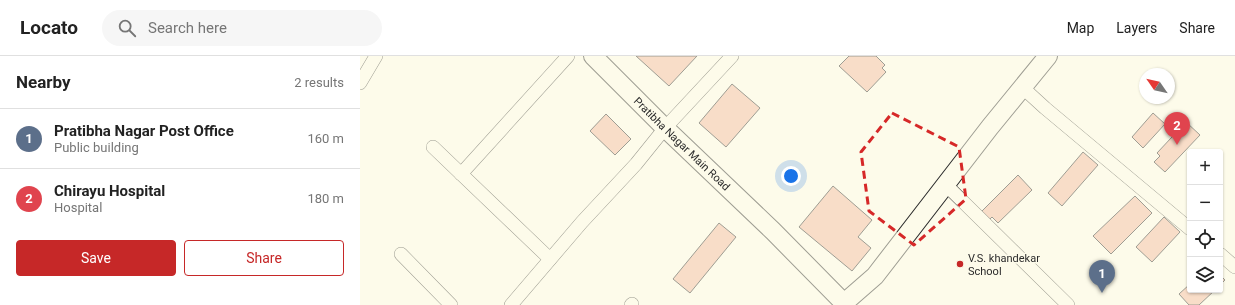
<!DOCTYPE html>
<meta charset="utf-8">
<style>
body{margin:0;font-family:Roboto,sans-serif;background:#f6f6f6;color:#222}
.controls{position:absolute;right:12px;bottom:12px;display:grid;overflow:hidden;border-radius:4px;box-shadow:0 1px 3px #0004}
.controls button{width:36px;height:36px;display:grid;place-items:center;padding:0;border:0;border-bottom:1px solid #e0e0e0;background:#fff;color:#222;font:20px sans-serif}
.compass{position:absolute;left:779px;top:12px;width:36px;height:36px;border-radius:50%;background:#fff;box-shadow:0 1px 3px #0004;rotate:304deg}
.you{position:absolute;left:431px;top:120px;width:14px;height:14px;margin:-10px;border:3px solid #fff;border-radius:50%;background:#1a73e8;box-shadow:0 0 0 6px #1a73e833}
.badge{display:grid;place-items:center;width:26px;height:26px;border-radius:50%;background:#c62828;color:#fff;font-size:13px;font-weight:700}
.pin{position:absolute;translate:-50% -33px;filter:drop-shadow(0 1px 2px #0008)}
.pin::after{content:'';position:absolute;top:21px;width:14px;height:12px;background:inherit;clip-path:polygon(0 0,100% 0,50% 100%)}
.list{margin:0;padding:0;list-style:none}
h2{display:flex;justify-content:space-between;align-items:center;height:52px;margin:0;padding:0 16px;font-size:17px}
h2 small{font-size:13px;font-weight:400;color:#767676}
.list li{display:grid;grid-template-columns:26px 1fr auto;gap:12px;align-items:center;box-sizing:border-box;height:60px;padding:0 16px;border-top:1px solid #e0e0e0}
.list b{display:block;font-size:15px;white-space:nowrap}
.list p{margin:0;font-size:13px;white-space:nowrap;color:#767676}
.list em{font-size:13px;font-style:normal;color:#767676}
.actions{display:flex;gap:8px;padding:12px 16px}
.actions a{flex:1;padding:9px 0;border:1px solid #c62828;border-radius:4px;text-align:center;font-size:14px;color:#c62828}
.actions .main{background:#c62828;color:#fff}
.icon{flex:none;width:22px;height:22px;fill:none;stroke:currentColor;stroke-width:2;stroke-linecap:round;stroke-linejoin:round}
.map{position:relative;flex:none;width:875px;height:249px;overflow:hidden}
header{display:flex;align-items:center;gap:24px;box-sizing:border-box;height:56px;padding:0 20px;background:#fff;border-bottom:1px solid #e0e0e0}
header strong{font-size:19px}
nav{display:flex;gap:22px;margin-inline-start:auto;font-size:14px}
.search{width:280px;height:36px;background:#f6f6f6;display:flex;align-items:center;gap:10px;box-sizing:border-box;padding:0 14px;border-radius:22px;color:#767676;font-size:15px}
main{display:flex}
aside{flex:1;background:#fff}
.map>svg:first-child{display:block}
.building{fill:#f2b8a0;stroke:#2b2b2b}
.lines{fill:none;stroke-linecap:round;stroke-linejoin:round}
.street-casing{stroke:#2b2b2b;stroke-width:14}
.secondary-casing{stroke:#2b2b2b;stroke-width:20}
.street{stroke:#fdfbea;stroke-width:13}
.secondary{stroke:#fdfbea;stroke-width:18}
.marked{fill:none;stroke:#d62828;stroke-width:3;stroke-dasharray:8 5;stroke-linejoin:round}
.poi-dot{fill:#c62828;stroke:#fdfbea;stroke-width:1.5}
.labels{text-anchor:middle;stroke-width:3;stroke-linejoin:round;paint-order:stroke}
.street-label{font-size:11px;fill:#2b2b2b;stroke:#fdfbea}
.poi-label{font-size:11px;fill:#2b2b2b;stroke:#fdfbea;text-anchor:start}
</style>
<header>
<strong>Locato</strong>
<div class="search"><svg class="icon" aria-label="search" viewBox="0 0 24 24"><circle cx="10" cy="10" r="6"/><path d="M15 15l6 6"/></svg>Search here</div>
<nav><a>Map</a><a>Layers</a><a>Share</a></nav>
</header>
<main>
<aside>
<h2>Nearby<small>2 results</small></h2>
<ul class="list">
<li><span class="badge" style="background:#5c6f8a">1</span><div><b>Pratibha Nagar Post Office</b><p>Public building</p></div><em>160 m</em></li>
<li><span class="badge" style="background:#e0444e">2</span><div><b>Chirayu Hospital</b><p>Hospital</p></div><em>180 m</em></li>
</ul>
<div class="actions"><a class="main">Save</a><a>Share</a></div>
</aside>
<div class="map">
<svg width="875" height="249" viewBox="0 0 875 249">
<rect width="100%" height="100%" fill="#fdfbea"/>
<!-- building -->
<g class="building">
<path d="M276,0H337L309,30Z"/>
<path d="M489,0H516L525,9L522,12L526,16L507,36L479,10Z"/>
<path d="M372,28L400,52L366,91L339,67Z"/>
<path d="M793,57L805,68L783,92L772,81Z"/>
<path d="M246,58L271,83L255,99L230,75Z"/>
<path d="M826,66L840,79L805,116L794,106L800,100L797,97Z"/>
<path d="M723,96L738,109L702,150L688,137Z"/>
<path d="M658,119L672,134L638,167L632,161L629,164L621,156Z"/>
<path d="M473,130L512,164L498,181L511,192L492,215L439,171Z"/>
<path d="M775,140L792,157L751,198L733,180Z"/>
<path d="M804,161L820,176L792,206L776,191Z"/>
<path d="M359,167L376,181L330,237L313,223Z"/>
<path d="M860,219L865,224L860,229Z"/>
<path d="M830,228V234H855L839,249H829L819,238Z"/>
</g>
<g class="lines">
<defs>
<g id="street">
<path d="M0,27L16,0"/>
<path d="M662,31L685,52L830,173"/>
<path d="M73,91L190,203"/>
<path d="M101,118L208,0"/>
<path d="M585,128L708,249"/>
<path d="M41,198L91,249"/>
<path d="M860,198L875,211"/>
<path d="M151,249L222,166L276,108L305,72L372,0"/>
<path d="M271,249L272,248"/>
</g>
<g id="secondary">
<path id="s1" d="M233,0L305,72L413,175L484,247"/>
<path d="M486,249L484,247L515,220L630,71L688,0"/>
</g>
</defs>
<!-- street casing -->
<use href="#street" class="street-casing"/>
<!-- secondary casing -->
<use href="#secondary" class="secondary-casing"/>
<!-- street -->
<use href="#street" class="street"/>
<!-- secondary -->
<use href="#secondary" class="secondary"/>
</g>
<!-- marked area -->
<path d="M0 0H875V249H0ZM532,57L599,91L606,143L554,189L509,155L501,96Z" fill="#fdfbea" fill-opacity=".55" fill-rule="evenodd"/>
<path class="marked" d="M532,57L599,91L606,143L554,189L509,155L501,96Z"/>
<!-- markers -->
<circle class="poi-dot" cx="600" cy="208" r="4"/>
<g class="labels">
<!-- street labels -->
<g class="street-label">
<text dy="4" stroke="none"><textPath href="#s1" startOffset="125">Pratibha Nagar Main Road</textPath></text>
</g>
<!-- poi labels -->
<g class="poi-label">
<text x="608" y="206">V.S. khandekar<tspan x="608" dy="13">School</tspan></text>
</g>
</g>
</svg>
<div class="controls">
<button>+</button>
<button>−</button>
<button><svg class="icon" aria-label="locate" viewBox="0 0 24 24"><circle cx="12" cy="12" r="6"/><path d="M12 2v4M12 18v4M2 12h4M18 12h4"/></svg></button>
<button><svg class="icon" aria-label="layers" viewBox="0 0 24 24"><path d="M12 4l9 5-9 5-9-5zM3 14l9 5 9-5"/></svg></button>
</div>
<svg class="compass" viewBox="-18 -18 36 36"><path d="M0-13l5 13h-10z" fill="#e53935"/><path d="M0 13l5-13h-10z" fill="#767676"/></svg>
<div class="you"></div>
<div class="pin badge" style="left:742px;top:237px;background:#5c6f8a">1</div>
<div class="pin badge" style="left:817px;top:89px;background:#e0444e">2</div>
</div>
</main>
